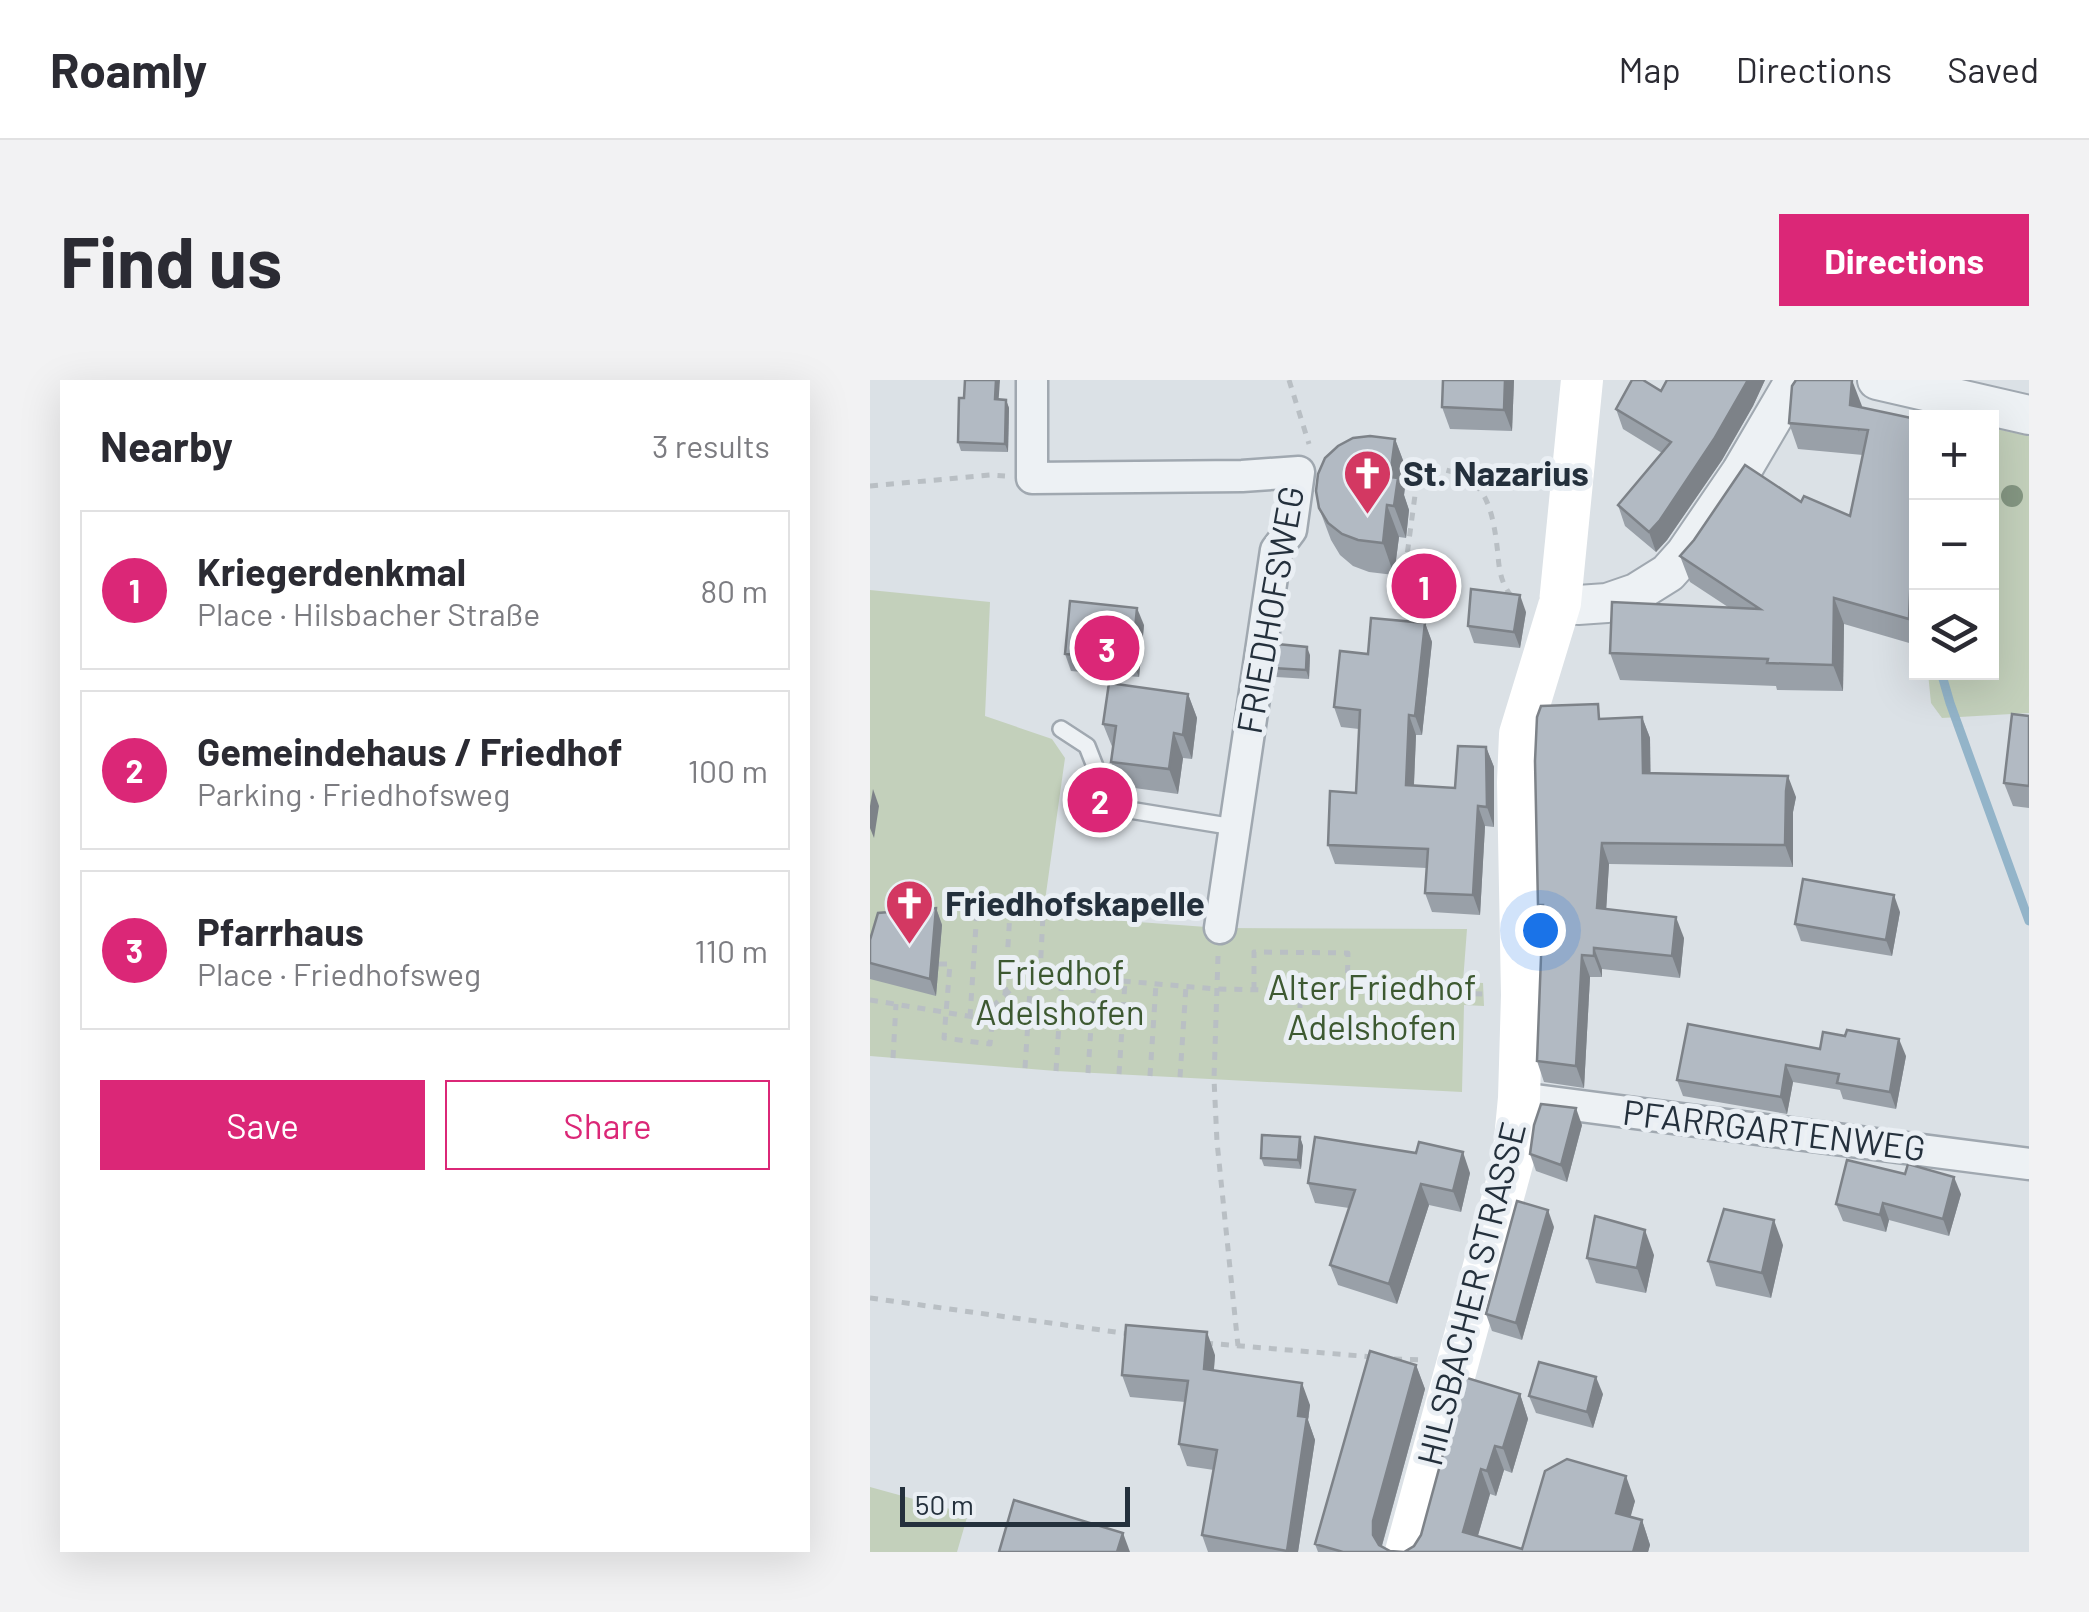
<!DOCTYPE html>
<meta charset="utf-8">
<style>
body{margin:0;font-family:Barlow,sans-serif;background:#f2f2f3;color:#2b2b33}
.controls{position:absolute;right:30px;top:30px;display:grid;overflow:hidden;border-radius:0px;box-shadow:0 10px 40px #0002}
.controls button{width:90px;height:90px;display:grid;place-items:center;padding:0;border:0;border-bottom:2px solid #e1e1e2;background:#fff;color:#2b2b33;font:50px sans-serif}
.scale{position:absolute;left:30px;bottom:25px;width:230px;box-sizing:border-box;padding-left:10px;border:5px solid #24303c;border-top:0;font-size:28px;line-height:35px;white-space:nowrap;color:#24303c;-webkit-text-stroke:8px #eaeff4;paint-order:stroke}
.you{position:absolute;left:670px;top:550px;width:35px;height:35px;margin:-25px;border:8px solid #fff;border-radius:50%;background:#1a73e8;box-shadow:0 0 0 15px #1a73e833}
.badge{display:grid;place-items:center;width:65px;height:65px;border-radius:50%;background:#db2777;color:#fff;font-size:32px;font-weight:700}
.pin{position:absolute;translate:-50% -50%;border:5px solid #fff;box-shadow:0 2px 10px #0006}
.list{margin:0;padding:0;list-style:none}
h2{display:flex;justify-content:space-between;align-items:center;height:130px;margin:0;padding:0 40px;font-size:42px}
h2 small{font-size:32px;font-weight:400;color:#7c7c81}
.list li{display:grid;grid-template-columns:65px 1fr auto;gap:30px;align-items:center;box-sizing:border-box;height:160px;margin:0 20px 20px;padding:0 20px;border:2px solid #e1e1e2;border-radius:0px}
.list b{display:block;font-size:38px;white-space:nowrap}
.list p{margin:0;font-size:32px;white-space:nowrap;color:#7c7c81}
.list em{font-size:32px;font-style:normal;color:#7c7c81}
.actions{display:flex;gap:20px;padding:30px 40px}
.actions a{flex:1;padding:22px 0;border:2px solid #db2777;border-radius:0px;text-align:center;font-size:35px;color:#db2777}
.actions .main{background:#db2777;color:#fff}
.icon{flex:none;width:55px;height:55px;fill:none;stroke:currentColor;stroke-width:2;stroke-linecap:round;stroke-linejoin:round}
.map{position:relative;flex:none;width:1159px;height:1172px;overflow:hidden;border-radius:0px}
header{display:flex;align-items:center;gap:60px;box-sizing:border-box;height:140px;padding:0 50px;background:#fff;border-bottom:2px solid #e1e1e2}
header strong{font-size:48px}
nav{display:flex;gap:55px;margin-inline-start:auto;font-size:35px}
.intro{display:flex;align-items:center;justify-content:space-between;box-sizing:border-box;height:240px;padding:0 60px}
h1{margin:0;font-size:70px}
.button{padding:25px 45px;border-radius:0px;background:#db2777;color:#fff;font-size:35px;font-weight:700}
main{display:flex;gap:60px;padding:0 60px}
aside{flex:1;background:#fff;border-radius:0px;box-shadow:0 10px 40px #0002}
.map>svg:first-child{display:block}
.green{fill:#c3d0bb}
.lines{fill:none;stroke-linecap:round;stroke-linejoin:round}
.stream{stroke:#93b4c9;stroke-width:9}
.service-casing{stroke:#a0a8b0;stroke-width:20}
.minor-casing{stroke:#a0a8b0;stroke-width:35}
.tertiary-casing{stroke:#a0a8b0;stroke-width:42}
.path{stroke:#b9bfc4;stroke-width:5;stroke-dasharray:8 8;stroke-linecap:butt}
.service{stroke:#edf1f4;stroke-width:15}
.minor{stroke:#edf1f4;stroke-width:30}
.tertiary{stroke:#edf1f4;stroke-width:38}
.secondary{stroke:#fff;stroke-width:42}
.tree{fill:#849682}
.wall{fill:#99a0a8}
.shaded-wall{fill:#7d8288}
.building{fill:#b2bac3;stroke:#7d8288;stroke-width:2.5}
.labels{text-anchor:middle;stroke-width:10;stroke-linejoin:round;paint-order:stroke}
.poi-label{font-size:35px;font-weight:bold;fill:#24303c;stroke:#eaeff4;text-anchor:start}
.street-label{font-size:35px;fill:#24303c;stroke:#eaeff4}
.park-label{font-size:35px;fill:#3d5931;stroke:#eaeff4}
</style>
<header>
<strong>Roamly</strong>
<nav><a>Map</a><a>Directions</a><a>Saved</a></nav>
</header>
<div class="intro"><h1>Find us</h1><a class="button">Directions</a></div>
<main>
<aside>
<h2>Nearby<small>3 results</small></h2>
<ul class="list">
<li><span class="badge">1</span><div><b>Kriegerdenkmal</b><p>Place · Hilsbacher Straße</p></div><em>80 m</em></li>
<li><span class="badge">2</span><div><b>Gemeindehaus / Friedhof</b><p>Parking · Friedhofsweg</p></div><em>100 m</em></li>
<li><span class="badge">3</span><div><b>Pfarrhaus</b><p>Place · Friedhofsweg</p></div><em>110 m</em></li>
</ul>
<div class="actions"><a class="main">Save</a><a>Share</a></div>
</aside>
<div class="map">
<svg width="1159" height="1172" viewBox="0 0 1159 1172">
<rect width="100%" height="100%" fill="#dbe1e6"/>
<!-- green -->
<g class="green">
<path d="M1122,48L1159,56V333L1072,338L1061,323L1058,293L1122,292Z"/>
<path d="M0,210L120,222L115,336L182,359L195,378L173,535L350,548L597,549L593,602L613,603L614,626L594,625L592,712L186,691L0,676Z"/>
<path d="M0,1107L98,1134L87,1172H0Z"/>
</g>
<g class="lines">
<!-- stream -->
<path class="stream" d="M1071,292L1080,323L1159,541"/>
<defs>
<path id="service" d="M191,349L217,366L241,427L364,447"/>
<g id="minor">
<path d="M162,0V98L372,96L429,92L421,150L406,170L350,548"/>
<path d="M649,718L1159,784"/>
</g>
<g id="tertiary">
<path d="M1007,0L1159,35"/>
<path d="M690,223L708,225L737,223L766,213L798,193L815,174L871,92L925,0"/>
</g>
</defs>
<!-- service casing -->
<use href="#service" class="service-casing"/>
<!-- minor casing -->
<use href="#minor" class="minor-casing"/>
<!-- tertiary casing -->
<use href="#tertiary" class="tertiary-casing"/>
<!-- path -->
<g class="path">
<path d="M419,0L439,64"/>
<path d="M529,83C603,91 620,97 628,175C629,191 632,206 643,218"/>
<path d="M549,85L536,183L571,198"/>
<path d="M0,106L120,95L135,96"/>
<path d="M348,576L344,699L347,762L368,966"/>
<path d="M69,584H80L74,658L120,664L124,625"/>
<path d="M170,594L173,535"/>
<path d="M384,610V572L478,573L477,613"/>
<path d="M135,615L140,532"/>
<path d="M0,620L110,638L159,593L346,609L617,614"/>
<path d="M100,637L107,530"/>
<path d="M430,660V613"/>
<path d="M23,678L26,624"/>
<path d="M155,688L161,594"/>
<path d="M186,691L192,596"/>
<path d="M218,693L224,599"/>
<path d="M249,694L255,602"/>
<path d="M280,696L286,604"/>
<path d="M310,697L316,606"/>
<path d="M0,918L260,954"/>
<path d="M335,963L503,977"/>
<path d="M524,979L553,980"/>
</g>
<!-- service -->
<use href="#service" class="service"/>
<!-- minor -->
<use href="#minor" class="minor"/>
<!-- tertiary -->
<use href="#tertiary" class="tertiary"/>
<!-- secondary -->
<path class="secondary" d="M536,1172L643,780L649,718L652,615L648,402L650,354L690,223L712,0"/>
</g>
<!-- trees -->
<circle class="tree" cx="1142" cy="116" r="11"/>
<!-- wall -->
<g class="wall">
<path d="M644,0L642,51L580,49L572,27Z"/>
<path d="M797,0H895L883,26L852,80L797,160L786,172L755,146L748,125L792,73L753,49L746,29L791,11Z"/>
<path d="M128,19L136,20L139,28L138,72L91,71L88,62Z"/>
<path d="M992,26V28L1046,39V265L974,244L973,311L907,310L906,306L750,300L740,273L858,227L820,202L810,176L931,122L980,136L993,75L928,69L919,43Z"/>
<path d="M525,59L537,91L534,115L539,130L536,158L529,157L524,195L499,192L483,186L470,175L461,160L449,128Z"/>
<path d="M656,232L650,268L604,263L598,246Z"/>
<path d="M555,243L562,262L552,355H546L544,405L585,408L616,367L624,387V447L615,446L610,535L562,532L555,513L557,488L465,484L458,465L486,413L489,349L471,347L464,327L498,274Z"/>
<path d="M274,245L269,297L201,291L195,274Z"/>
<path d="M440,275L439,299L406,297L403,288Z"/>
<path d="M318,314L327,338L322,379L313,378L308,414L250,406L241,382L243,369L233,344Z"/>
<path d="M1159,336V428L1143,426L1134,403Z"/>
<path d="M772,337L780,358V393L926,417L923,432V487L739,484L736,529L814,558L810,598L732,589V597H720L714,708L674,702L667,681L672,537L668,525L734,339Z"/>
<path d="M66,528L72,545L66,616L0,599V560Z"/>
<path d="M1030,532L1022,576L931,561L925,544Z"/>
<path d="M950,669L1036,676L1026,729L973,719L970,710L923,702L917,734L813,716L807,700Z"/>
<path d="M712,745L697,802L666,791L660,774Z"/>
<path d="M430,757L433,766L431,789L394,786L391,778Z"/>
<path d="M600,793L591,832L559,825L527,924L468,905L460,885L479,828L445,823L438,803Z"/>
<path d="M1091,814L1079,856L1019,840L1016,852L973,841L966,824Z"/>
<path d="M684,847L652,960L622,951L616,934Z"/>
<path d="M913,865L901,918L846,906L838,881Z"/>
<path d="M784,875L776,913L726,903L717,878Z"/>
<path d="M345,975L344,990L440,1025L438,1040L445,1060L428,1172H338L332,1155L344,1090L317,1086L309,1064L315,1022L260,1017L252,995Z"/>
<path d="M546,985L555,1009L512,1166L520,1171L534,1172L544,1166L650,1014L658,1039L642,1093L634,1090L626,1116L620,1114L608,1156L652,1169L765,1121L760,1137L772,1140L780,1165L778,1172H448L445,1164Z"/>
<path d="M733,1014L723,1048L666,1033L659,1016Z"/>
</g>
<!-- shaded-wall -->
<g class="shaded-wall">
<path d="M126,0H130L128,28L125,19Z"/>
<path d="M635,0H644L642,51L634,30Z"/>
<path d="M878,0H895L883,26L852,80L797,160L786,172L779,152Z"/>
<path d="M982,0L992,26L989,52L980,25Z"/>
<path d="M136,20L139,28L138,72L135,64Z"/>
<path d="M525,59L537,91L534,115L539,130L536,158L524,126L520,97Z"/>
<path d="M517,125L529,157L524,195L513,163Z"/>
<path d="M1046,128V259L1039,239L1043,146Z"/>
<path d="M650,215L656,232L650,268L644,252Z"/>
<path d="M964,218L974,244L973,311L963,285Z"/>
<path d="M267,228L274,245L269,297L262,281Z"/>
<path d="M555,243L562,262L552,355L545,336Z"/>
<path d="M437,267L440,275L439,299L436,290Z"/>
<path d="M318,314L327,338L322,379L313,355Z"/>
<path d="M539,335L546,355L543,424L536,405Z"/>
<path d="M772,337L780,358L781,415L773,393Z"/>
<path d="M304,353L313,378L308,414L299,389Z"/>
<path d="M616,367L624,387V447L617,427Z"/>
<path d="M918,396L926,417L923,432V487L915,465L916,411Z"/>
<path d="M3,409L9,426L4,458L0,448V426Z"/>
<path d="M608,426L615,446L610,535L603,515Z"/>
<path d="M732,463L739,484L735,549L727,528Z"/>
<path d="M1024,515L1030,532L1022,576L1016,560Z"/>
<path d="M66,528L72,545L66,616L60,599Z"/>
<path d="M806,537L814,558L810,598L802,576Z"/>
<path d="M724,568L732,589V597L724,576Z"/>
<path d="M712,575L720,597L714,708L706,686Z"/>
<path d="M1029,659L1036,676L1026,729L1020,712Z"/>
<path d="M916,685L923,702L917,734L911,717Z"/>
<path d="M706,728L712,745L697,802L691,785Z"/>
<path d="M430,757L433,766L431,789L428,780Z"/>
<path d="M593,772L600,793L591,832L583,811Z"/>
<path d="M1084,797L1091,814L1079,856L1073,839Z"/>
<path d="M551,804L559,825L527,924L519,904Z"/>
<path d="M1013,823L1019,840L1016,852L1010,835Z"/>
<path d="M678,830L684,847L652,960L646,943Z"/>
<path d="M904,840L913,865L901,918L892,893Z"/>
<path d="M775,850L784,875L776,913L767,888Z"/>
<path d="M337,952L345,975L342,1011L334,989Z"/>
<path d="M546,985L555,1009L512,1165V1172L503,1155V1141Z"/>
<path d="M726,997L733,1014L723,1048L717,1032Z"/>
<path d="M432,1003L440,1025L438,1040L445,1060L428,1172H417L428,1036Z"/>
<path d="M650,1014L658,1039L642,1093L633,1068Z"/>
<path d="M625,1066L634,1090L626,1116L617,1091Z"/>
<path d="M611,1089L620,1114L603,1172L593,1152Z"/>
<path d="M756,1096L765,1121L755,1157L746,1133Z"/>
<path d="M772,1140L780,1165L778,1172H763Z"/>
<path d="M253,1153L260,1172H247Z"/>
</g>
<!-- building -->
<g class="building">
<path d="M95,0H126L125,19L136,20L135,64L88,62L89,18H94Z"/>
<path d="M573,0H635L634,30L572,27Z"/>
<path d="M762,0H773L791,11L797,0H878L844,59L790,140L779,152L748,125L801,62L746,29Z"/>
<path d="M926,0H982L980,25L1046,39V128L1043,146L1039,239L964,218L963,285L897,283L898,279L740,273L742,222L890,229L810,176L824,160L875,85L931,122L934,116L980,136L998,50L919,43L922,6Z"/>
<path d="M500,56L525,59L520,97L528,98L524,126L517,125L513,163L488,160L472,154L458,143L449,128L446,111L448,94L455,78L468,66L483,58Z"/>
<path d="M601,209L650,215L644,252L598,246Z"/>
<path d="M200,221L267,228L262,281L195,274Z"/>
<path d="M501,238L555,243L545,336L539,335L536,405L585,408L588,366L616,367L617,427L608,426L603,515L555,513L558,469L458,465L460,411L486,413L490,330L464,327L470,271L498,274Z"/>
<path d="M407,264L437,267L436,290L403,288Z"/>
<path d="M239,303L318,314L313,355L304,353L299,389L241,382L246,346L233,344Z"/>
<path d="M728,324L729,339L772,337L773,393L918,396L916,411L915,465L732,463L727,528L806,537L802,576L724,568V576L712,575L706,686L667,681L673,525H668L665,381L667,337L671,326Z"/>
<path d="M1142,334L1159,336V406L1134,403Z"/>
<path d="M933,499L1024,515L1016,560L925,544Z"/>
<path d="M66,528L60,599L0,583V560L8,533Z"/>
<path d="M818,644L950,669L953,652L975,656L977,650L1029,659L1020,712L967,703L969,694L916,685L911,717L807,700Z"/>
<path d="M671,724L706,728L691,785L660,774L664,745Z"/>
<path d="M392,755L430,757L428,780L391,778Z"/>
<path d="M445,757L546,773L549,762L593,772L583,811L551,804L519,904L460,885L485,810L438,803Z"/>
<path d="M977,780L1035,794L1038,784L1084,797L1073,839L1013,823L1010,835L966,824Z"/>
<path d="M647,821L678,830L646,943L616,934Z"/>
<path d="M854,829L904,840L892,893L838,881Z"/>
<path d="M725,836L775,850L767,888L717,878Z"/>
<path d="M256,945L337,952L334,989L432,1003L428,1036L437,1037L417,1171L332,1155L347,1070L309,1064L318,1001L252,995Z"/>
<path d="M500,971L546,985L503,1141V1155L509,1165L520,1171L534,1172L544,1166L551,1155L594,997L650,1014L633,1068L625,1066L617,1091L611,1089L593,1152L652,1169L675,1091L697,1079L756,1096L746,1133L772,1140L763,1172H473L445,1164Z"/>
<path d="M669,982L726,997L717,1032L659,1016Z"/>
<path d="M144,1120L253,1153L247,1172H129Z"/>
</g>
<!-- icons -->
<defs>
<symbol id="church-pin" viewBox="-11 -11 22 30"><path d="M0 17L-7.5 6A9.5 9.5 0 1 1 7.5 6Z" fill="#d33862" stroke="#eaeff4"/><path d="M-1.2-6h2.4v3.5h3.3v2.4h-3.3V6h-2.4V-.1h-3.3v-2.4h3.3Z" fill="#fff"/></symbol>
</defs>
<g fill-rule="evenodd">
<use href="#church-pin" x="470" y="66" width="55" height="75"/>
<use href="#church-pin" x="12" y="496" width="55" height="75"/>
</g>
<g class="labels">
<!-- poi labels -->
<g class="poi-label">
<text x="533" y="106">St. Nazarius</text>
<text x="75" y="536">Friedhofskapelle</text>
</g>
<!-- street labels -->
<g class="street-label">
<text transform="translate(401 230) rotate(-80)" y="12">FRIEDHOFSWEG</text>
<text transform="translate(904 751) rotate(7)" y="12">PFARRGARTENWEG</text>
<text transform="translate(602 914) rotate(-76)" y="12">HILSBACHER STRASSE</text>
</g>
<!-- park labels -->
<g class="park-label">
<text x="190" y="605">Friedhof<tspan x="190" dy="40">Adelshofen</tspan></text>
<text x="502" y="620">Alter Friedhof<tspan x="502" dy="40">Adelshofen</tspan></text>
</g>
</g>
</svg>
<div class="controls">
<button>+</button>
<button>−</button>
<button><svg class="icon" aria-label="layers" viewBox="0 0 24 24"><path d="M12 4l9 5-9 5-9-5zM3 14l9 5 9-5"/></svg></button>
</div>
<div class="scale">50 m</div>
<div class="you"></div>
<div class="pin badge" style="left:554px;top:206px">1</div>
<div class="pin badge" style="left:230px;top:420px">2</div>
<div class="pin badge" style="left:237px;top:268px">3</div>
</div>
</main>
